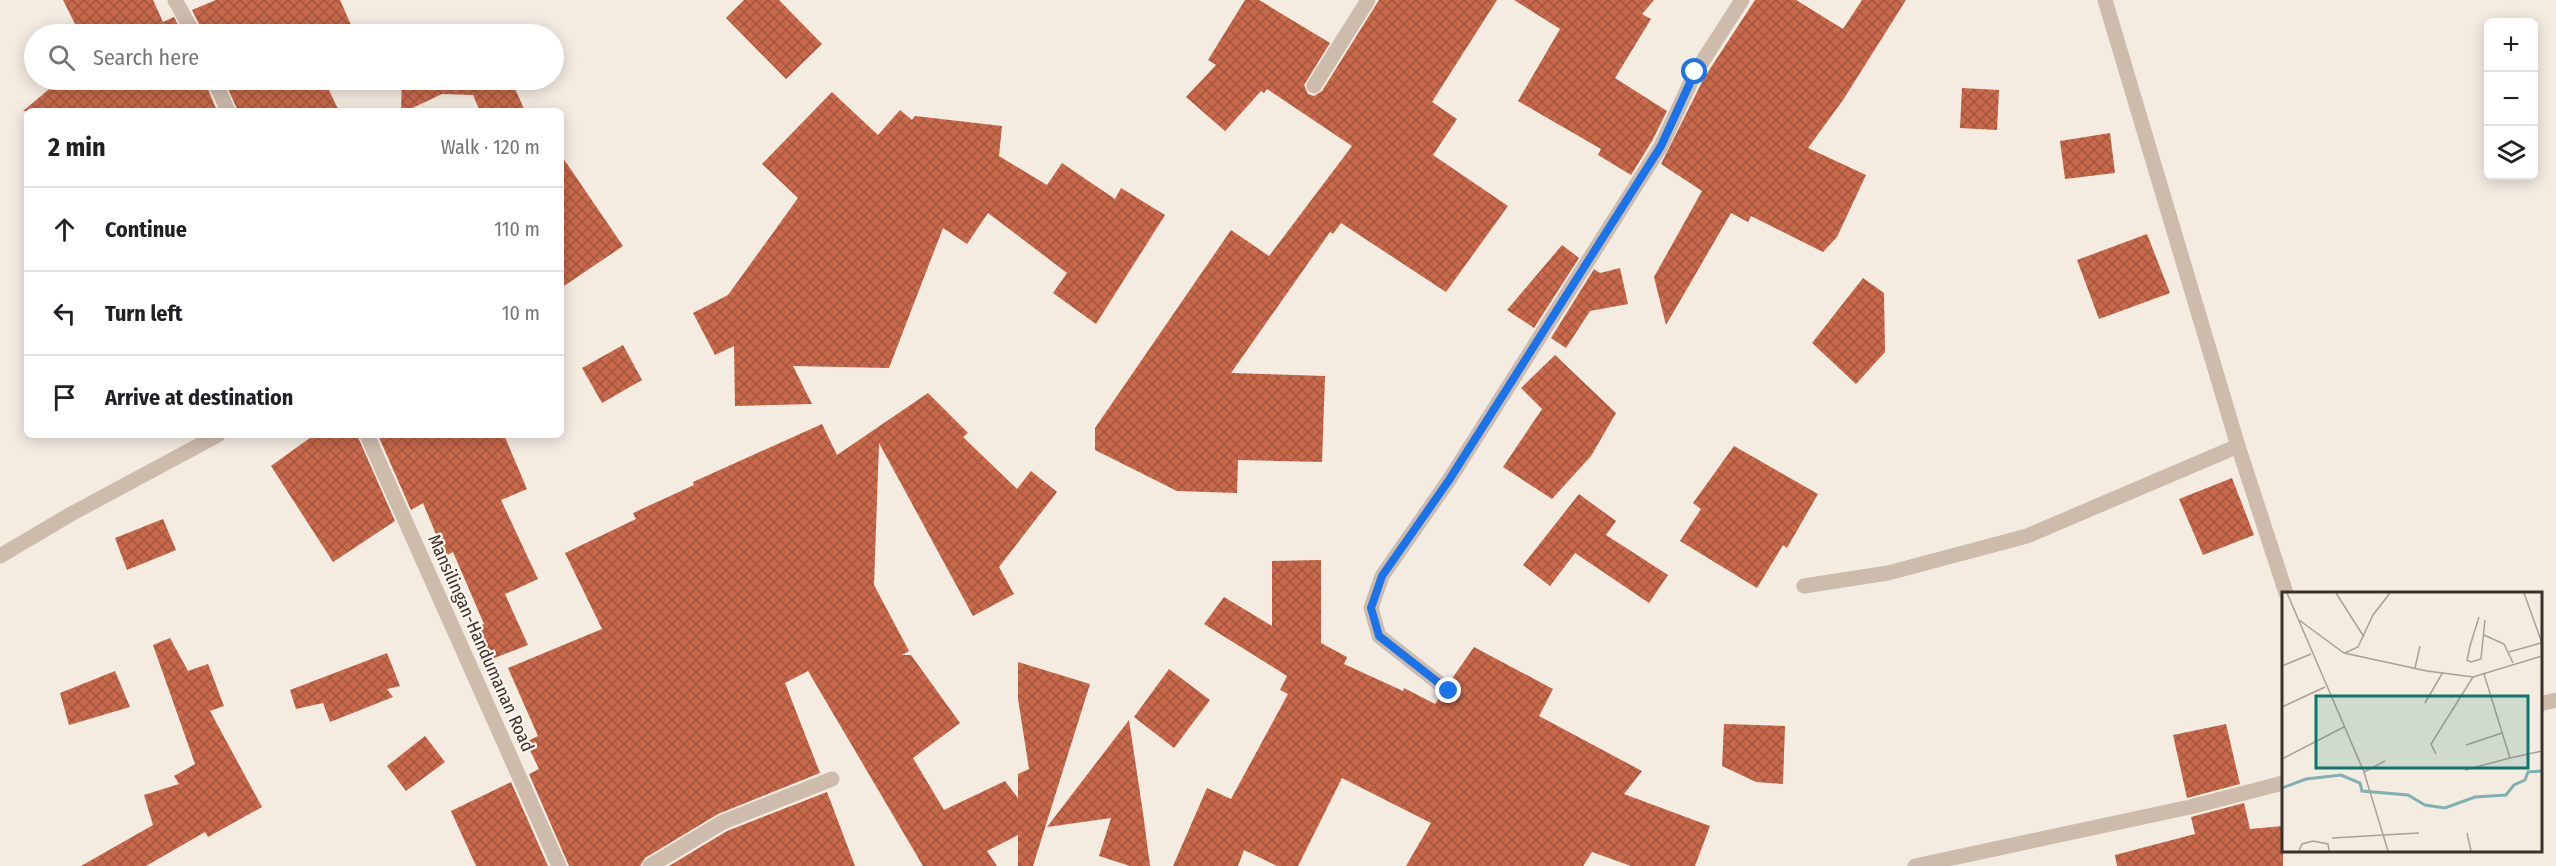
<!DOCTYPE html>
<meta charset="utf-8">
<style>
body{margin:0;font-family:"Fira Sans Condensed",sans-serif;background:#f2f2f2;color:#202124}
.controls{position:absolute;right:18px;top:18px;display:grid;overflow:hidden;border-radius:9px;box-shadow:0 3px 15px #0003}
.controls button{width:54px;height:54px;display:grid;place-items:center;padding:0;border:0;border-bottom:2px solid #e0e0e0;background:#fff;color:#202124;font:30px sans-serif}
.stop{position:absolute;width:18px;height:18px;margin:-14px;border:4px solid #1a73e8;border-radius:50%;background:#fff}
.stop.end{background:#1a73e8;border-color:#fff;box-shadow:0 2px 6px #0008}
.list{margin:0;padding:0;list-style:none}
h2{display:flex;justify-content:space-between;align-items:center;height:78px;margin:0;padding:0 24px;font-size:26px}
h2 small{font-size:20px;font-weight:400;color:#757577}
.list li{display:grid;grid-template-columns:39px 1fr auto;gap:18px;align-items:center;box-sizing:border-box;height:84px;padding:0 24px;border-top:2px solid #e0e0e0}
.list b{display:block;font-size:22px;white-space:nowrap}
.list em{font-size:20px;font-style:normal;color:#757577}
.icon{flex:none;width:33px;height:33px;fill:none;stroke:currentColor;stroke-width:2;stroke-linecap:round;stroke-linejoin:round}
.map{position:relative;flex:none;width:2556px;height:866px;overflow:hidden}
.search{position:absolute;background:#fff;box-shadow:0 3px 15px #0003;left:24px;top:24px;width:540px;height:66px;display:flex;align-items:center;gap:15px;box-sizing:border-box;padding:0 21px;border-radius:33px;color:#757577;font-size:22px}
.panel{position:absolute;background:#fff;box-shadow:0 3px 15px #0003;left:24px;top:108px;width:540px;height:330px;border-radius:9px}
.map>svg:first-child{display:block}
.building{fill:url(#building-cross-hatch)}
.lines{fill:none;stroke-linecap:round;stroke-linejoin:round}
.minor{stroke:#cdbbac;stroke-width:15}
.route{stroke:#1a73e8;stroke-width:8}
.labels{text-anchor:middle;stroke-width:4.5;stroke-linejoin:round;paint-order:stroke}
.street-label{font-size:18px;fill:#3b302b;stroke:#fbf5ee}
.inset-river{fill:none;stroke:#7fb0b2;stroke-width:3}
.inset-road{fill:none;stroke:#aaa098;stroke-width:1.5}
.view{fill:#0f766e;fill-opacity:0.15;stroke:#0f766e;stroke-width:3}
.inset-edge{fill:none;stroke:#3b302b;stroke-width:3}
</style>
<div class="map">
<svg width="2556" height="866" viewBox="0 0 2556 866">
<defs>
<pattern id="building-cross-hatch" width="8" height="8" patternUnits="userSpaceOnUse" patternTransform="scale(1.5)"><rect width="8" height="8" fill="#c8694b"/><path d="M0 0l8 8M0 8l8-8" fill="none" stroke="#a4573f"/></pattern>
</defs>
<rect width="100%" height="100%" fill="#f4ebe1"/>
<!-- building -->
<g class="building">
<path d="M63,0H153L163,22L174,17L183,34H80Z"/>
<path d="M216,0H340L355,34H204L192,10Z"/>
<path d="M744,0H779L822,44L786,79L726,18Z"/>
<path d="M1245,0H1259L1330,43L1304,85L1308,94L1314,96L1322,91L1379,0H1497L1432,102L1457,119L1433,155L1508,206L1446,292L1341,223L1333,234L1330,232L1231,373L1325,376L1322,462L1238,460L1237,493L1177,491L1095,450V428L1231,230L1269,256L1352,146L1267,89L1264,93L1261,91L1225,131L1186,97L1216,65L1208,60Z"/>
<path d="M1514,0H1654L1642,14L1651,19L1615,78L1667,111L1652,141L1631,175L1598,155L1601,149L1518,101L1560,29Z"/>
<path d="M1755,0H1796L1843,29L1862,0H1906L1843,100L1808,148L1866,175L1837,237L1823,252L1751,216L1748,222L1731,213L1666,325L1654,277L1702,191L1661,164L1704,78Z"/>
<path d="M60,80H204L217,111H23Z"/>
<path d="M224,80H324L339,111H238Z"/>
<path d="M402,80H511L525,111H480L473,95L442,94L406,111H401Z"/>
<path d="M1962,88L1999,90L1997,130L1960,128Z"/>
<path d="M832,92L878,135L900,110L912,120L915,116L1002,126L999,156L1047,185L1062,163L1115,199L1121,188L1165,215L1096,324L1053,293L1067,273L988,213L967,244L943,228L889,368L793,366L812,404L735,406L734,346L715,355L693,313L728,295L798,198L762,164Z"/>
<path d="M2110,133L2115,173L2065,179L2060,141Z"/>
<path d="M561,155L623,246L561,288Z"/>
<path d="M2147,234L2170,293L2099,319L2077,260Z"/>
<path d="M1562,245L1579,258L1534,328L1507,310Z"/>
<path d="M1620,268L1628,304L1590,311L1566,348L1551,338L1594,269L1600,273Z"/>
<path d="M1863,278L1884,293L1885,352L1856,384L1812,343Z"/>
<path d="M623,345L642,380L602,403L582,368Z"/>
<path d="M1555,355L1616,413L1591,456L1552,499L1503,467L1542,409L1521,388Z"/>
<path d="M928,393L968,433L963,437L1017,489L1031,471L1057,492L999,567L1014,594L973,616L879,443L874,585L909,651L902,655H911L960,723L913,758L944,810L1005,781L1018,798V774L1029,769L1018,699V662L1090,684L1033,866H1018V835L987,851L997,866H923L808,671L785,683L820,773L718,814L645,858L640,866H569L529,774L539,769L526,742L538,736L508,668L602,629L565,553L636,519L633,513L694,485L693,482L822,424L837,455Z"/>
<path d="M314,435H357L395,521L333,562L271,466Z"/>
<path d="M378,435H504L527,489L501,500L538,579L505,594L528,645L489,660L475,628L484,624L453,552L445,556L423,503L411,510Z"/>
<path d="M1734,446L1818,494L1787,548L1783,545L1757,588L1680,541L1701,509L1693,503Z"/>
<path d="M2232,478L2254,535L2203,555L2179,499Z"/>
<path d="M1579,494L1616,521L1606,535L1668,575L1649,603L1575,553L1550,586L1523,565Z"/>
<path d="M163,519L176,550L127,570L115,538Z"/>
<path d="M1321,560V643L1347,657L1344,664L1403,691L1404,688L1435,704L1440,697L1448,701L1457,697L1458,688L1451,680L1474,647L1553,689L1539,716L1642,771L1624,794L1710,826L1695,866H1631L1592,852L1583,866H1406L1431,823L1342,778L1298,866H1277L1244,850L1238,866H1173L1207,788L1231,799L1288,694L1280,690L1287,676L1204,624L1224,597L1272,626V561Z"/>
<path d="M170,638L188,671L208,664L224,706L210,711L262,807L208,837L205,832L146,866H81L153,825L144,795L179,784L174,776L195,764L153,645Z"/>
<path d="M387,653L400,686L387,689L393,697L330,722L323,703L296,709L290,690Z"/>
<path d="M1169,669L1210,700L1174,748L1134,717Z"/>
<path d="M115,671L130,707L69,725L60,693Z"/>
<path d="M1129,720L1143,813L1150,866H1130L1099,856L1111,818L1047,827Z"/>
<path d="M1724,724L1785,726L1783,784L1756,782L1722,766Z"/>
<path d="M2226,724L2240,784L2187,798L2173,735Z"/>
<path d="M425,736L445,762L406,791L387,766Z"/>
<path d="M511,782L548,866H476L451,811Z"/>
<path d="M827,792L855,866H669L727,831Z"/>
<path d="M2244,803L2250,829L2283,826V866H2117L2115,855L2195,834L2191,817Z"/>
</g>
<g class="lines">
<!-- minor -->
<g class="minor">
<path d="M175,0L194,34"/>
<path d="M2105,0L2238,446L2286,593"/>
<path d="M214,80L228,111"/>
<path d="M1314,86L1368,0"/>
<path d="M367,435L559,866"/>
<path d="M0,556L71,514L218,435"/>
<path d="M1804,586L1888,573L2027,536L2238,446"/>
<path d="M1449,691L1379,636L1371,608L1382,576L1449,480L1661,146L1695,73L1742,0"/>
<path d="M2540,704L2556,700"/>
<path d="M650,866L723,822L832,779"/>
<path d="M1915,866L2190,807L2283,783"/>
</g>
</g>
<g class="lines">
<!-- route -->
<path class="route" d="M1449,691L1379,636L1371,608L1382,576L1449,480L1661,146L1695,72"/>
</g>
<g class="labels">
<!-- street labels -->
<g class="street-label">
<text transform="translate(481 643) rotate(66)" y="6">Mansilingan-Handumanan Road</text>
</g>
</g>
<!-- overview -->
<g transform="translate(2282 592)">
<rect width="260" height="260" fill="#f4ebe1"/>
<path class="inset-river" d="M0,196L24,187L59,183L78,191L80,199L126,203L143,213L163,216L193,205L224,203L232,193L243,188L246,180L260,179"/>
<path class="inset-road" d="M5,1L82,180L106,259M54,1L82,45M242,1L260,51M197,25L188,54L185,68L189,70L199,67L203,28M17,28L62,61L145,79L191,85L260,64M202,43L222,52L231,71M227,60L259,51M63,61L76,55L91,23L108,1M0,74L29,62M133,76L138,54M143,111L161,80M0,115L43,95M184,153L220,141M154,162L149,152L191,85M228,166L260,159M0,167L62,135M183,178L228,166L202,82M82,180L103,169M185,241L189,259M50,246L137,241M17,259L20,252L31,249L46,252L47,259"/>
<path class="view" d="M34,104H246V176H34Z"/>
<rect width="260" height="260" class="inset-edge"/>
</g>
</svg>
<div class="controls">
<button>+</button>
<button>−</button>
<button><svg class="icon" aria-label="layers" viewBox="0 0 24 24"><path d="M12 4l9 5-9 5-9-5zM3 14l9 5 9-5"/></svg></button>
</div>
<div class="stop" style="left:1695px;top:72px"></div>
<div class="stop end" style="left:1449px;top:691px"></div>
<div class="search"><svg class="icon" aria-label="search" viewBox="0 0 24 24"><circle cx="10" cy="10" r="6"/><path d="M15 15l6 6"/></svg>Search here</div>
<section class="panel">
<h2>2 min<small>Walk · 120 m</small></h2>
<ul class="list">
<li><svg class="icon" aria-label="ahead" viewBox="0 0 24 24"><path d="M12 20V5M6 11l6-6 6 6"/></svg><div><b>Continue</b></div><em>110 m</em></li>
<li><svg class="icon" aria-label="left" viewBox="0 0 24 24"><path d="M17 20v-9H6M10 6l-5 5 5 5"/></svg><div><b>Turn left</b></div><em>10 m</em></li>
<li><svg class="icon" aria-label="arrive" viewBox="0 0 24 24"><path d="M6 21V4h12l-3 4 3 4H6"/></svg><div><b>Arrive at destination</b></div></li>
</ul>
</section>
</div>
